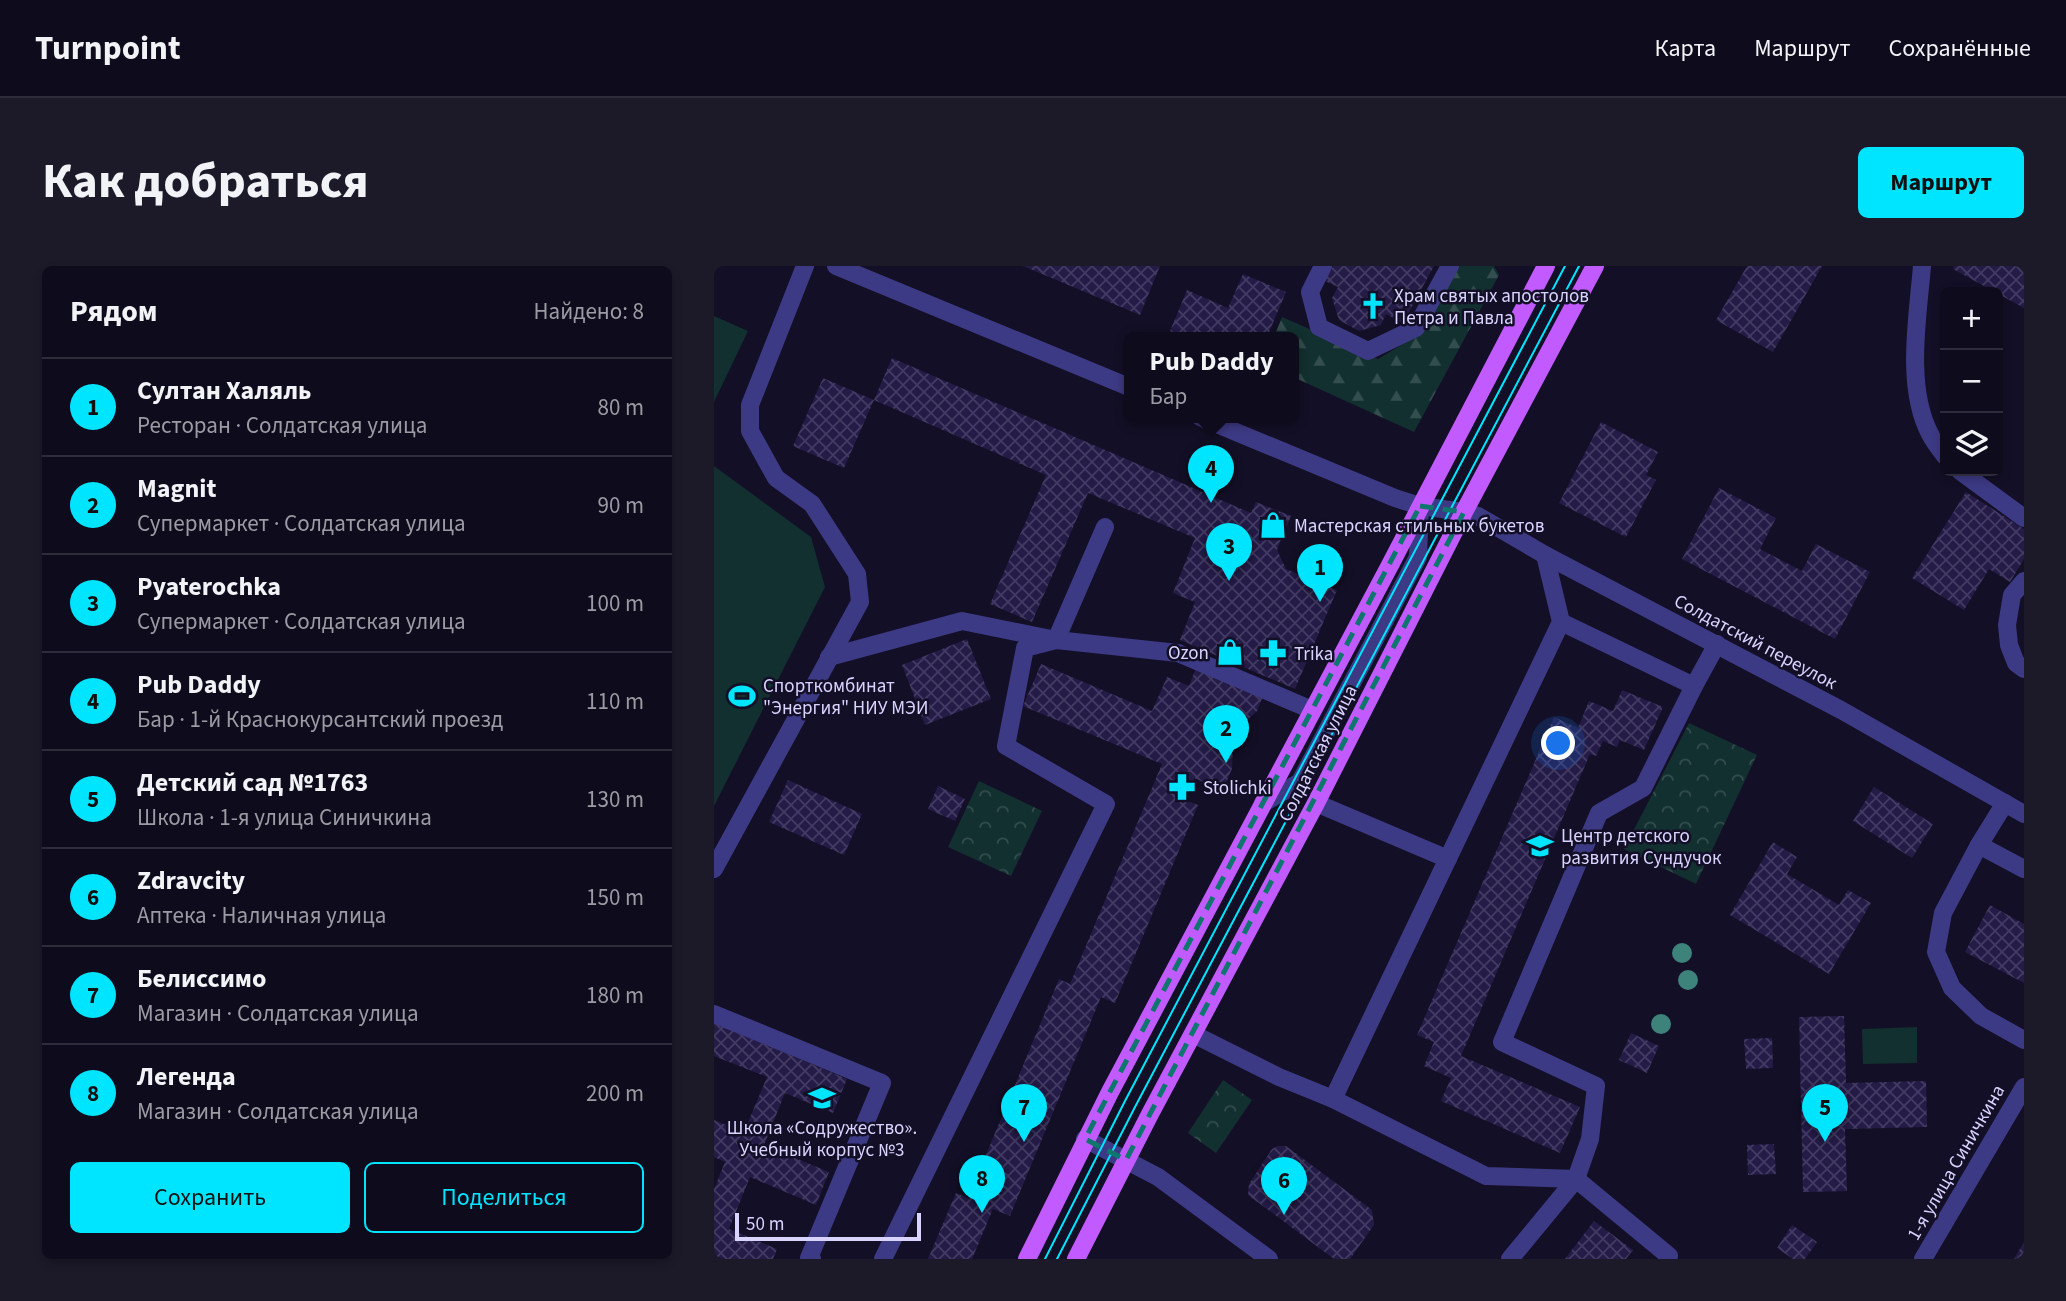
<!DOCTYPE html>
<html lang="ru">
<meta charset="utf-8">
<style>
body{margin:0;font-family:"Source Sans 3",sans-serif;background:#1c1929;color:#f1f3f6}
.controls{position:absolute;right:21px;top:21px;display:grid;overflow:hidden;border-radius:10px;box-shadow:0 4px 10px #0003}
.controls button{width:63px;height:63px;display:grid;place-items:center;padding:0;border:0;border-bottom:2px solid #2e2b3b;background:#0e0b1c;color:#f1f3f6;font:35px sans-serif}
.scale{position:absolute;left:21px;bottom:18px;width:186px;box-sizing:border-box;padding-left:7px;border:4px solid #d9d4ff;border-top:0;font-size:19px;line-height:24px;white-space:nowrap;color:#d9d4ff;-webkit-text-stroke:5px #130f26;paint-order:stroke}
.you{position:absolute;left:845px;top:478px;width:24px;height:24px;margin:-18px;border:5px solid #fff;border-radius:50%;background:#1a73e8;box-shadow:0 0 0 10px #1a73e833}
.badge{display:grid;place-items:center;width:46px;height:46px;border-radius:50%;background:#00e5ff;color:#111;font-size:23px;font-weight:700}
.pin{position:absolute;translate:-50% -58px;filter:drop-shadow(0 2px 4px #0008)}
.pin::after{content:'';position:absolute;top:37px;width:24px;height:21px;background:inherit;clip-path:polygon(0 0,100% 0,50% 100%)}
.popup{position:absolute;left:410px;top:66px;width:175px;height:91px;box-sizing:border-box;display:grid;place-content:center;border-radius:10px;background:#0e0b1c;filter:drop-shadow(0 2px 5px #0005);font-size:23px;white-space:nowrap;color:#9b9ba3}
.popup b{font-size:26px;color:#f1f3f6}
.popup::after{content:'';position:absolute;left:50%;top:100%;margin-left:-14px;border:14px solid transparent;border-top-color:#0e0b1c}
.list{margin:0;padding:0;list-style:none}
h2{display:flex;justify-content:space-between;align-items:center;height:91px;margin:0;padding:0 28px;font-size:30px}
h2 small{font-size:23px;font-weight:400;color:#9b9ba3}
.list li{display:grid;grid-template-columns:46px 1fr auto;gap:21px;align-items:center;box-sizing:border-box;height:98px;padding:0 28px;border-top:2px solid #2e2b3b}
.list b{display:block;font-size:26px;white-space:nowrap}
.list p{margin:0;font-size:23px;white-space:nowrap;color:#9b9ba3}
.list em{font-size:23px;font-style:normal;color:#9b9ba3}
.actions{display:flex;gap:14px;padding:21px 28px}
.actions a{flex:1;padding:16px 0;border:2px solid #00e5ff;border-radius:10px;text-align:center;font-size:24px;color:#00e5ff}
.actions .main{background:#00e5ff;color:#111}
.icon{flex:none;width:38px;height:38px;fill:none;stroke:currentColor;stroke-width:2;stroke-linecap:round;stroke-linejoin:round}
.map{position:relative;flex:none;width:1310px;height:993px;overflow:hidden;border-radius:10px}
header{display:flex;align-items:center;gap:42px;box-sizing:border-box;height:98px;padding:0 35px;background:#0e0b1c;border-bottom:2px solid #2e2b3b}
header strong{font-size:33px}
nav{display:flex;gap:38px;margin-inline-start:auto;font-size:24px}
.intro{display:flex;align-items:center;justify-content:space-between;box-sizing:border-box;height:168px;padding:0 42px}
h1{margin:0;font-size:49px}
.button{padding:18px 32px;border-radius:10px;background:#00e5ff;color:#111;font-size:24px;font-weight:700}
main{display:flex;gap:42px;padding:0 42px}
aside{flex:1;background:#0e0b1c;border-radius:10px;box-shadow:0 4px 10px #0003}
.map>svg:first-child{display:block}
.green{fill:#12302f}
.forest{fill:url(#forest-firs)}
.park{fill:url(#park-crowns)}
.building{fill:url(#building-cross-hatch)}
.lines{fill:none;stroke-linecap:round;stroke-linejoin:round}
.minor{stroke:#3d3a85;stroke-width:18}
.major{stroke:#c25bff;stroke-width:18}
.tram{stroke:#00e5ff;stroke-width:2}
.tree{fill:#3d827b}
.marked{fill:none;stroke:#0f766e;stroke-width:5;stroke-dasharray:14 9;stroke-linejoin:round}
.labels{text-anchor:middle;stroke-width:5;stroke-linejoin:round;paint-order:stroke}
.poi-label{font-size:19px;fill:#d9d4ff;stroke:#130f26;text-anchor:start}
.street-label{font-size:19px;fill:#d9d4ff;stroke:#130f26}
</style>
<header>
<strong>Turnpoint</strong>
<nav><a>Карта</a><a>Маршрут</a><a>Сохранённые</a></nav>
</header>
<div class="intro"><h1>Как добраться</h1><a class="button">Маршрут</a></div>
<main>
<aside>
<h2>Рядом<small>Найдено: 8</small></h2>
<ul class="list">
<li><span class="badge">1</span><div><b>Султан Халяль</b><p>Ресторан · Солдатская улица</p></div><em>80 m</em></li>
<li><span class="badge">2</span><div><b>Magnit</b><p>Супермаркет · Солдатская улица</p></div><em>90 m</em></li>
<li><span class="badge">3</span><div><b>Pyaterochka</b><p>Супермаркет · Солдатская улица</p></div><em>100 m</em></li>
<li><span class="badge">4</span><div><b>Pub Daddy</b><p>Бар · 1-й Краснокурсантский проезд</p></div><em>110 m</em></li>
<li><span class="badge">5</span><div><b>Детский сад №1763</b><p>Школа · 1-я улица Синичкина</p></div><em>130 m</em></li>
<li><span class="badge">6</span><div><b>Zdravcity</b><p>Аптека · Наличная улица</p></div><em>150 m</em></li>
<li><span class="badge">7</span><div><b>Белиссимо</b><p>Магазин · Солдатская улица</p></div><em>180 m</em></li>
<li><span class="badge">8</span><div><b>Легенда</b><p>Магазин · Солдатская улица</p></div><em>200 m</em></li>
</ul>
<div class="actions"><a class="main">Сохранить</a><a>Поделиться</a></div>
</aside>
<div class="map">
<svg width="1310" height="993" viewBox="0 0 1310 993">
<defs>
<pattern id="forest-firs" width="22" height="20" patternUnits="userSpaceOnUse" patternTransform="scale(1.75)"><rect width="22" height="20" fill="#12302f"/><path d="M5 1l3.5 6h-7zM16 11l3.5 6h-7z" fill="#344d4e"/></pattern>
<pattern id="park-crowns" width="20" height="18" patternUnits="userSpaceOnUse" patternTransform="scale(1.75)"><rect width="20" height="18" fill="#12302f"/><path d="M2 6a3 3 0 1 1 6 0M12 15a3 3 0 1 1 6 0" fill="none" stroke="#344d4e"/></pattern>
<pattern id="building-cross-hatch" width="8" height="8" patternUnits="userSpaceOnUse" patternTransform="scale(1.75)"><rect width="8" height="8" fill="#241b47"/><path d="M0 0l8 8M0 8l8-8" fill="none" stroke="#433b63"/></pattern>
</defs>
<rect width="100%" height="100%" fill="#130f26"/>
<!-- green -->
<g class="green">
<path d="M0,50L34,65L0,136Z"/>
<path d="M0,200L97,271L111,321L0,540Z"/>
<path d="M1203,761V797L1149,798L1148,763Z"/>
</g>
<!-- forest -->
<path class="forest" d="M743,0H780L785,9L700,166L579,111V71H560L568,51L664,93L709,66Z"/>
<!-- park -->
<g class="park">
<path d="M975,457L1043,489L982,618L910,583Z"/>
<path d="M265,515L328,545L297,610L234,581Z"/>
<path d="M509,814L538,834L502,887L474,867Z"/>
</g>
<!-- building -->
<g class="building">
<path d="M309,0H446L426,49Z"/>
<path d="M619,0H720L689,57L672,48L667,59L645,65L625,54L618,32L624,21L611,15Z"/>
<path d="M1033,0H1108L1059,86L1002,54Z"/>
<path d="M1240,0H1310V42L1239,3Z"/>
<path d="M529,8L572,26L553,71H470L456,65L473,24L514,42Z"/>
<path d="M178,92L537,247L542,236L577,250L563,284L572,303L623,324L581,423L466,374L481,336L459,327L481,272L374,227L318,356L276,338L332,209L160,134Z"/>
<path d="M109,112L160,134L130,202L79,180Z"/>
<path d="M887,156L944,186L932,209L942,214L912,271L845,237Z"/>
<path d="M1005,222L1062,252L1046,283L1088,305L1102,278L1156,306L1121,373L968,293Z"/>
<path d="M1252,226L1310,263V293L1296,316L1275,303L1250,344L1198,312Z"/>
<path d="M253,373L277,433L211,459L188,399Z"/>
<path d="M327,398L438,445L453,411L475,420L482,402L549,430L543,445L527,460L514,455L506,474L519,479L518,503L509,524L480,512L471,534L484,539L401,737L387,731L296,950L279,943L258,993H214L242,927L254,932L345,713L356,718L448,498L309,440Z"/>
<path d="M908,424L949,441L930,484L906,474L903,481L889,475L882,490L876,488L747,790L866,841L846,887L727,835L737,812L710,800L720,776L703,769L840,451L864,462L875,435L899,445Z"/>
<path d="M74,514L148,548L130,589L55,556Z"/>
<path d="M224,520L251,533L241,555L214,543Z"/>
<path d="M1160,521L1219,558L1198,592L1139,555Z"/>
<path d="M1059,576L1083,591L1073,608L1125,639L1134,624L1157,637L1115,708L1016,649Z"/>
<path d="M1276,639L1310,658V717L1251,686Z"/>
<path d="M1130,750L1132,817L1212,815L1213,861L1131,863L1133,925L1089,926L1085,751Z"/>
<path d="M0,757L133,813L119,847L71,827L50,879L115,906L102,939L36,911L15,963L63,983L59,993H0V923L11,896L0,891V854L30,866L53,811L0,790Z"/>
<path d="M917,767L945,780L933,807L905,794Z"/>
<path d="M1058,772L1059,802L1032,803L1030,773Z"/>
<path d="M1060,878L1062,908L1034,909L1033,879Z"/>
<path d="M564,880H572L658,944L660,959L636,993H620L534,929L535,918L558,883Z"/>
<path d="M880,955L919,984L912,993H851Z"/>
<path d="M1078,959L1103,976L1091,993H1079L1063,982Z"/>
<path d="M1310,976V993H1300Z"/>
</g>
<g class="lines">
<!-- minor -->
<g class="minor">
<path d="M122,0L415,121"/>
<path d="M609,0L596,26L605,61L654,85L702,62L736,0"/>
<path d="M1208,0C1204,50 1191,121 1216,168C1220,176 1226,183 1231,190"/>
<path d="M486,151L681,232L706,240L750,246L764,250L831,289L1127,444L1310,548"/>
<path d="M1246,205L1310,252"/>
<path d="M1310,315L1298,329L1293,359L1295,379L1302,397L1310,403"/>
<path d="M847,356L980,420"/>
<path d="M115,391L248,355L342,374L464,387L598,444"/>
<path d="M549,537L586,516L704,291L706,240"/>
<path d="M602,537L734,593"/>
<path d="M1291,537L1265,579L1229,647L1222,686L1238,722L1267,750L1310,774"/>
<path d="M1265,579L1310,603"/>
<path d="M0,603L146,336L143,308L98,238L62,212L36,165V139L91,0"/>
<path d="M0,748L168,817L95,992L98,993"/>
<path d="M479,768L565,811L619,833L772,910L862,913L955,990L953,993"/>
<path d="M619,833L847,356L831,289"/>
<path d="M371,873L444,911L555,993"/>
<path d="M169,993L392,538L292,480L311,382L342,374L391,261"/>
<path d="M796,993L862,913L876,873L882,820L788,776L885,547L929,522L980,420L1003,378"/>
<path d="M1209,993L1310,821"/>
</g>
<!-- major -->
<g class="major">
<path d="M313,993L396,826L675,301L832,0"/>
<path d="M362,993L436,848L602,537L750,246L881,0"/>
</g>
<!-- tram -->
<g class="tram">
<path d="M331,993L411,835L851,0"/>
<path d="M343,993L421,841L865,0"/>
</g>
</g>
<!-- trees -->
<g class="tree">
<circle cx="968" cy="687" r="10"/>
<circle cx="974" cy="714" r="10"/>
<circle cx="947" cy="758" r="10"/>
</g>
<!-- marked area -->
<path class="marked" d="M706,240L750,246L412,894L371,873Z"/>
<!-- icons -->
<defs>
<symbol id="church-bare" viewBox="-9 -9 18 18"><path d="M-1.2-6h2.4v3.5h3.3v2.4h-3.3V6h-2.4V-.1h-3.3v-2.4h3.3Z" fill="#00e5ff" stroke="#130f26" stroke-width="2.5" paint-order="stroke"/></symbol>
<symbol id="shop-bare" viewBox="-9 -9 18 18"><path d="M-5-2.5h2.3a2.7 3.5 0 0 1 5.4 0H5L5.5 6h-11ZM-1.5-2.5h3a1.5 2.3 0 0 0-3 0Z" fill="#00e5ff" stroke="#130f26" stroke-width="2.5" paint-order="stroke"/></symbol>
<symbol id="pharmacy-bare" viewBox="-9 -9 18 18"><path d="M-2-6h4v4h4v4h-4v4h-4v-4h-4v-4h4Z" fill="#00e5ff" stroke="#130f26" stroke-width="2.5" paint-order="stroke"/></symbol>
<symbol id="stadium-bare" viewBox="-9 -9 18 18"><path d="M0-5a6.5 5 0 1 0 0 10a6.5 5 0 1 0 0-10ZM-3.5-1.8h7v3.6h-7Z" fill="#00e5ff" stroke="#130f26" stroke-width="2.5" paint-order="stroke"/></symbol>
<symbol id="school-bare" viewBox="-9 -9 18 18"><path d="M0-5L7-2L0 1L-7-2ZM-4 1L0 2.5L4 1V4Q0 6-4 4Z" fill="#00e5ff" stroke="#130f26" stroke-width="2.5" paint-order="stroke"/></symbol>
</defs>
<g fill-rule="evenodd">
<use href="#church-bare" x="640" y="21" width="38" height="38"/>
<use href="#shop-bare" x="540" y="240" width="38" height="38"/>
<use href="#shop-bare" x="497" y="367" width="38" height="38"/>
<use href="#pharmacy-bare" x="540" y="368" width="38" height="38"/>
<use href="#stadium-bare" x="9" y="411" width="38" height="38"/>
<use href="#pharmacy-bare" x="449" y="502" width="38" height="38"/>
<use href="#school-bare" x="807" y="561" width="38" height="38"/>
<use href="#school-bare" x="89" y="813" width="38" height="38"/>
</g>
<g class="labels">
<!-- poi labels -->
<g class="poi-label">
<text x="680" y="36">Храм святых апостолов<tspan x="680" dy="22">Петра и Павла</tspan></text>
<text x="580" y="266">Мастерская стильных букетов</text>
<text x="495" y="393" text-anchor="end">Ozon</text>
<text x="580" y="394">Trika</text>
<text x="49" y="426">Спорткомбинат<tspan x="49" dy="22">"Энергия" НИУ МЭИ</tspan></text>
<text x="489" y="528">Stolichki</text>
<text x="847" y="576">Центр детского<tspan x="847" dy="22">развития Сундучок</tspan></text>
<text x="108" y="868" text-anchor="middle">Школа «Содружество».<tspan x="108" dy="22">Учебный корпус №3</tspan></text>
</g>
<!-- street labels -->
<g class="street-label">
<text transform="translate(1042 375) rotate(28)" y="7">Солдатский переулок</text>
<text transform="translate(603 487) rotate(-63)" y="7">Солдатская улица</text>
<text transform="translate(1241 896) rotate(-60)" y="7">1-я улица Синичкина</text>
</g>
</g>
</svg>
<div class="controls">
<button>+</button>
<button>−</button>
<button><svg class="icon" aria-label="layers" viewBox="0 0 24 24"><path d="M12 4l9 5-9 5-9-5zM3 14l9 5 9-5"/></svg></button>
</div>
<div class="scale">50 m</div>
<div class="you"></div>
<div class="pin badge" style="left:606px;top:336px">1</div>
<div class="pin badge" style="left:512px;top:497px">2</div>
<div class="pin badge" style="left:515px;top:315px">3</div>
<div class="pin badge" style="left:497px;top:237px">4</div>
<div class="popup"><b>Pub Daddy</b>Бар</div>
<div class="pin badge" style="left:1111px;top:876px">5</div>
<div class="pin badge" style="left:570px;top:949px">6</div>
<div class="pin badge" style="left:310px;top:876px">7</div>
<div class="pin badge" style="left:268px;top:947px">8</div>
</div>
</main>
